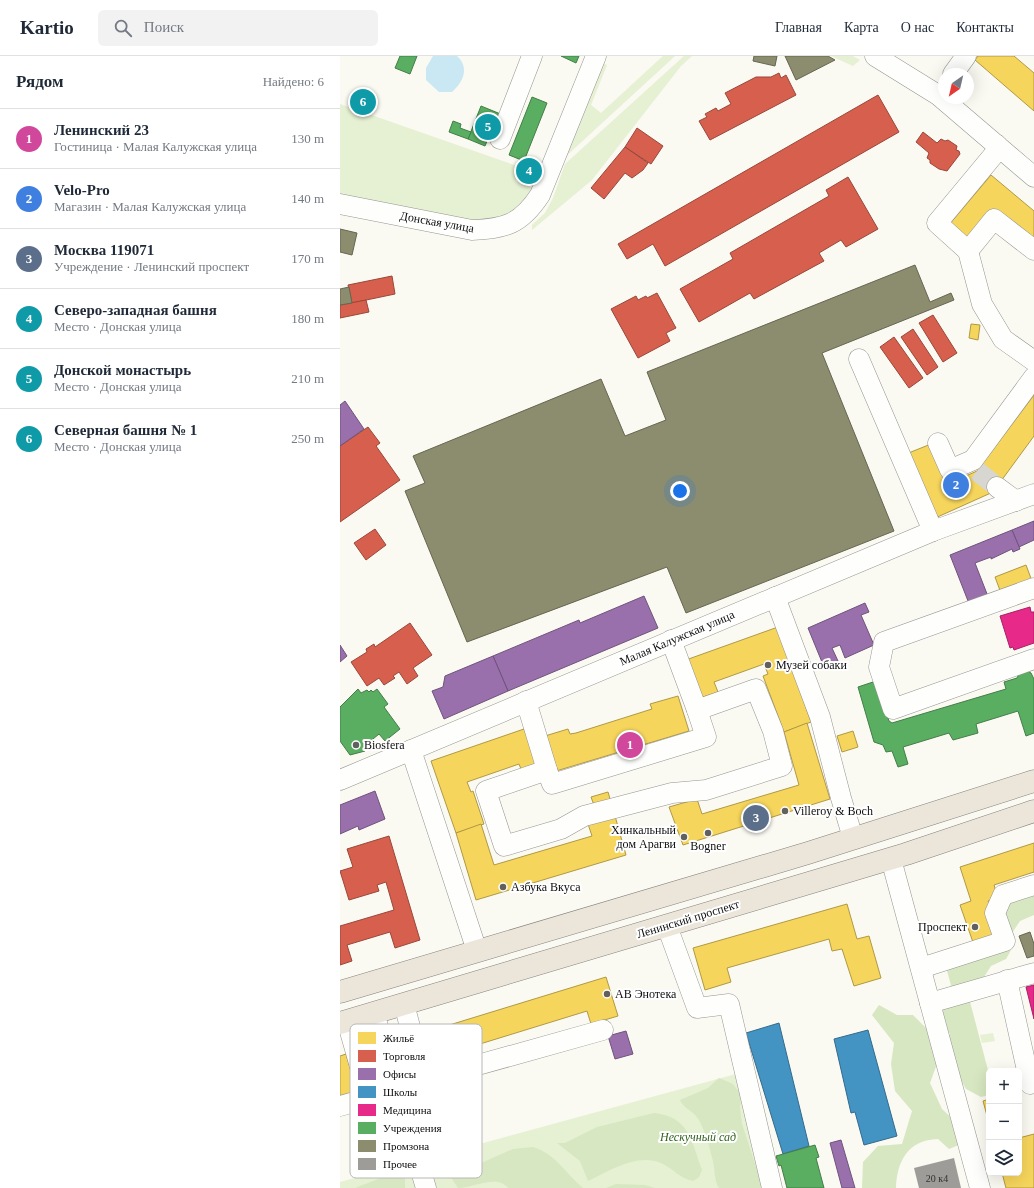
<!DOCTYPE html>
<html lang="ru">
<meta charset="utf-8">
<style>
body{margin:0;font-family:Georgia,serif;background:#f2f2f3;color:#1f2937}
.controls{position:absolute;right:12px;bottom:12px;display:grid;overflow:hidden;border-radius:6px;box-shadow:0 4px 16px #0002}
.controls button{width:36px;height:36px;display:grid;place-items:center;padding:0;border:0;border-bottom:1px solid #e0e1e3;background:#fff;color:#1f2937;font:20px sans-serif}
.compass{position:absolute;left:598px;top:12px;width:36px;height:36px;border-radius:50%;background:#fff;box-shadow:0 4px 16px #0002;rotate:214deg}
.you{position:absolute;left:340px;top:435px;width:14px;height:14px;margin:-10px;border:3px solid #fff;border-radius:50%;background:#1a73e8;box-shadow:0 0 0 6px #1a73e833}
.badge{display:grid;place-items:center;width:26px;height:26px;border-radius:50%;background:#db2777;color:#fff;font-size:13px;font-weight:700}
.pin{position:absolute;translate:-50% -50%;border:2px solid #fff;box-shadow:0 1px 4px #0006}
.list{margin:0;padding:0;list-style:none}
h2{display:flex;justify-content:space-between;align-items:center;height:52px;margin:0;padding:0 16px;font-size:17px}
h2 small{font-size:13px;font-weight:400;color:#747a83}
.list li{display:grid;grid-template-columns:26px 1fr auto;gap:12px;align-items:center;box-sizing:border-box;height:60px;padding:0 16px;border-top:1px solid #e0e1e3}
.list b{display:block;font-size:15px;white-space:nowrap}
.list p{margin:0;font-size:13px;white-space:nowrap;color:#747a83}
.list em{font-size:13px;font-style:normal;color:#747a83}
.icon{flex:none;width:22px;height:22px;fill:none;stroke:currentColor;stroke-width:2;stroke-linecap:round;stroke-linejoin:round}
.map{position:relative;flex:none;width:694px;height:1132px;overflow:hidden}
header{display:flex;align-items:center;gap:24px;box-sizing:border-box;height:56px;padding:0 20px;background:#fff;border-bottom:1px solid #e0e1e3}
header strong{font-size:19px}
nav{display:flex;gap:22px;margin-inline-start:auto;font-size:14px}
.search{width:280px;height:36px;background:#f2f2f3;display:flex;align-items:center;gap:10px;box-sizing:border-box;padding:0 14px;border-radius:6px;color:#747a83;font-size:15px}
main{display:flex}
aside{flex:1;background:#fff}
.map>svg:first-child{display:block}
.green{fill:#e6f0d3}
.forest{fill:#d7e7c1}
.water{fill:#cae8f3}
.homes{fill:#f6d55c;stroke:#b09945}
.shops{fill:#d6604d;stroke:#9a473a}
.offices{fill:#9970ab;stroke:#6f537c}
.schools{fill:#4393c3;stroke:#336b8d}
.health{fill:#e7298a;stroke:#a62165}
.public{fill:#5aae61;stroke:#437e48}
.industry{fill:#8c8c6e;stroke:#666651}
.building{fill:#9e9c98}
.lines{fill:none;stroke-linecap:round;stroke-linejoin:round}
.minor-tunnel{stroke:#d7d6d0;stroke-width:20;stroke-dasharray:20 10;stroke-linecap:butt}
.minor-casing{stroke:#949491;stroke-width:21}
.major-casing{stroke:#82817e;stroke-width:23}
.minor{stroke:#fefefd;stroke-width:20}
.major{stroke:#ece5d9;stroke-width:22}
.poi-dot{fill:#61605e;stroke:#fff;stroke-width:1.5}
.labels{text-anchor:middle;stroke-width:4;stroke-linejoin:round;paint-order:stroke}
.number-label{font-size:10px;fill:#323230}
.street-label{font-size:12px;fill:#0e0e0e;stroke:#fff}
.poi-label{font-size:12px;fill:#0e0e0e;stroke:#fff;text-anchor:start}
.park-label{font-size:12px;font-style:italic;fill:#336320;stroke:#fff}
.key{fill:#fff;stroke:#b7b7b7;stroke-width:1}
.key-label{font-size:11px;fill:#0e0e0e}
</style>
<header>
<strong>Kartio</strong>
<div class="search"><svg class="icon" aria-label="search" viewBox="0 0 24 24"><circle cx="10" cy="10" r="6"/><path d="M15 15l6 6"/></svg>Поиск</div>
<nav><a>Главная</a><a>Карта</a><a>О нас</a><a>Контакты</a></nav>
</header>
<main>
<aside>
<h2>Рядом<small>Найдено: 6</small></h2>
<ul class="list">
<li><span class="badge" style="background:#d1479c">1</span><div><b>Ленинский 23</b><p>Гостиница · Малая Калужская улица</p></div><em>130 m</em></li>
<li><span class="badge" style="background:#3f7fe0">2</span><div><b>Velo-Pro</b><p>Магазин · Малая Калужская улица</p></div><em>140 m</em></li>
<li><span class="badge" style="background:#5c6f8a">3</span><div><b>Москва 119071</b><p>Учреждение · Ленинский проспект</p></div><em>170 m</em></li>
<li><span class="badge" style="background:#0f9aa8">4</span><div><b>Северо-западная башня</b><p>Место · Донская улица</p></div><em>180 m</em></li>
<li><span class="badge" style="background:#0f9aa8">5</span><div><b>Донской монастырь</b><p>Место · Донская улица</p></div><em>210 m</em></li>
<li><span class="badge" style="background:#0f9aa8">6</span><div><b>Северная башня № 1</b><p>Место · Донская улица</p></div><em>250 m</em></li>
</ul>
</aside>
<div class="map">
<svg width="694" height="1132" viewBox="0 0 694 1132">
<rect width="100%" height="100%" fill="#faf9f2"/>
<!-- green -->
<g class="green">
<path d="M323,0H335L224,102L263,7L267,9L251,49L261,57Z"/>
<path d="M344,0H352L341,10L252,124L192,174V169L205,157L213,142L225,108Z"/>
<path d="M491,0H513L520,4L513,10Z"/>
<path d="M0,48L177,110L176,125L195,133L176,157L148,168L0,140Z"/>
<path d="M653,977L655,985L642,987L640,979Z"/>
<path d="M396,1018L421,1132H0V1126Z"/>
</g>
<!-- forest -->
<g class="forest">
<path d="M694,837V859L680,865L672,877L671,894L666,903L651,910L639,929L628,938L649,1018V1039L641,1041L626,1033L620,1022L608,982L610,978C603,968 599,957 605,946C607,943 610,938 611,934C612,926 606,918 607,910L617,906L667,842Z"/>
<path d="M539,949L557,959H573L593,979L598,1005L590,1027L602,1053L618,1068L621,1088L609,1093L598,1083C568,1084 557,1105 556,1132H522L523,1106L538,1090L562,1088L572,1055L555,1035L551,1008L554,987L532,959Z"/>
<path d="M379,1022L393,1028L401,1039L400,1052L402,1068L423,1132H379C374,1124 375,1114 373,1105C370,1092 365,1075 359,1064C354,1055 344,1053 340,1044L368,1032Z"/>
<path d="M314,1057C350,1061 351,1085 362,1114L359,1121L353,1125C340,1123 333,1112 321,1107C296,1097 270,1115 248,1125L240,1105L217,1087H225L257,1071Z"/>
<path d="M193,1091C216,1098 226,1118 243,1132H168C157,1118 133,1132 118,1132L110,1120V1113L117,1108L141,1107L173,1093Z"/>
<path d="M51,1118L65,1119V1132H15Z"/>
<path d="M276,1128L305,1129L315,1132H266Z"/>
</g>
<!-- water -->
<path class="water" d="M93,0H117C130,12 123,26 112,36H99L86,24V12Z"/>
<!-- homes -->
<g class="homes">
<path d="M638,0H674L694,17V55L635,4Z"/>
<path d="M651,119L694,155V187L654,154L628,186L608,170Z"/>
<path d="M631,268L640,269L638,284L629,282Z"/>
<path d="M694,339V380L653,436L593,463L566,398L591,388L608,428L637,415Z"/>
<path d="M686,509L692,525L661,537L655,521Z"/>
<path d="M438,571L471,666L444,676L423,620L428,618L424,608L374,626L378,636L357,643L343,605Z"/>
<path d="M338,640L349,675L216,715L205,680L228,673L230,678L236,677L312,653L310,648Z"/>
<path d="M467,667L490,743L343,789L329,751L357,743L362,758L459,729L444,676Z"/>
<path d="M184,673L197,707L181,713L179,708L127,726L131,736L133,735L144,768L116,777L91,705Z"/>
<path d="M513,675L518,691L502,696L497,680Z"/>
<path d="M268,736L271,746L255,752L251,741Z"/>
<path d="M275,760L286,799L136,844L116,777L141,768L154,809L252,780L248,768Z"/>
<path d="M694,787V816L654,829L658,842L648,845L661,883L635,892L620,849L631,845L620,811Z"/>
<path d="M507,848L517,883L529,880L541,922L514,930L502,893L492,895L489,883L387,912L391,926L365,934L353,892Z"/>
<path d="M266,921L278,960L251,968L247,955L114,996L118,1009L92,1016L80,978Z"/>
<path d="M6,998L18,1039L0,1044V1000Z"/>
<path d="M649,1043V1067L643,1045Z"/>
<path d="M694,1078V1132H666L662,1117H679V1082Z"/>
</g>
<!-- shops -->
<g class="shops">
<path d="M439,17L441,22L446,19L456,39L370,84L359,65L367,61L365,58L376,52L378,55L391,48L385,37L416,21H431Z"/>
<path d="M538,39L559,76L325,210L313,188L287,203L278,188Z"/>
<path d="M297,72L323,90L311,108L285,91Z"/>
<path d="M583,76L597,87L601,83L605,85L608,84L617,90L616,94L619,95L620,98L607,115L599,113L590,107V104L587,102L589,97L576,86Z"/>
<path d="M285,91L308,107L303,114L292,122L285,117L264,143L251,132Z"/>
<path d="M508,121L538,173L506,191L501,184L479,197L484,205L414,243L410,237L359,266L340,233L393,203L390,197L489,140L486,134Z"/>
<path d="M52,220L55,238L12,247L8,229Z"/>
<path d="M317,237L336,272L326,277L330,285L298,302L271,253L296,240L298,244L306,240L307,242Z"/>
<path d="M26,244L29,256L0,262V249Z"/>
<path d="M593,259L617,297L603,306L579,267Z"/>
<path d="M573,273L598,311L587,319L561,281Z"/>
<path d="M554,281L583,322L569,332L540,291Z"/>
<path d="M28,371L40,387L36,390L60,424L0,466V390Z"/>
<path d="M35,473L46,489L26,504L14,487Z"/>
<path d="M70,567L92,599L73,612L78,620L67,628L59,616L53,620L55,622L44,629L39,622L27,630L11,606L27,596L26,593L34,588L35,591Z"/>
<path d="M49,780L80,884L55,892L50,876L7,889L12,905L0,909V870L54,854L46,826L37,829L39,835L9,844L0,815L13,811L7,793Z"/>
</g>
<!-- offices -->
<g class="offices">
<path d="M5,345L24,373L0,390V349Z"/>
<path d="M694,465V484L679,491L672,474Z"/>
<path d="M672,474L680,493L673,496L672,493L651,503V501L635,507L649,543L630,550L610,499Z"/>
<path d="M304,540L318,572L168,635L153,600L239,564L240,567Z"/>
<path d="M525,547L529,556L521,559L534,589L505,602L500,589L492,592L498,605L484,611L468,572Z"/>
<path d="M0,589L7,600L0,606Z"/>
<path d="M153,600L168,635L104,663L92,635L103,631L105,620Z"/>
<path d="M35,735L45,763L19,774L18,770L0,778V749Z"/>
<path d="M286,975L293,998L275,1003L268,980Z"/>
<path d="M501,1084L515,1132H502L490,1087Z"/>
</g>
<!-- schools -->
<g class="schools">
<path d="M439,967L469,1090L443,1098L406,977Z"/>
<path d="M528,974L557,1080L524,1089L515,1056L511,1057L494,983Z"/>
</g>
<!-- health -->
<g class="health">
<path d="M690,551L691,556H694V587L674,594L673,591L670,592L660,560Z"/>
<path d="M694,929V963L686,931Z"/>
</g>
<!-- public -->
<g class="public">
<path d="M60,0H77L70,18L55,12Z"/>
<path d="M221,0H239L236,7Z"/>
<path d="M18,36L33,42L28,56L13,50Z"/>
<path d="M192,41L207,47L184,105L169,99Z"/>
<path d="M141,50L163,59L161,65L156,63L145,90L128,83Z"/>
<path d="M113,65L121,68L120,72L131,76L128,83L109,76Z"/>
<circle cx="188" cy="115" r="8"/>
<path d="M686,614L691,617L694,623V677L686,680L678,655L636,668L638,677L613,684L609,677L563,691L568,708L558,711L552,695L546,696L543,689L534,686L518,631L536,625L549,665L552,667L666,633L664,626L677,622L680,616Z"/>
<path d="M18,633L21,637L27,634L29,636L31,634L33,636L37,633L48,648L44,651L60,673L45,685L39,678L33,683L31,689L25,695L10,699L0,685V651Z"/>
<path d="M475,1089L479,1101L476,1102L484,1132H447L441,1109L439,1110L436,1100Z"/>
</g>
<!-- industry -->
<g class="industry">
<path d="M414,0H437L435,10L413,5Z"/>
<path d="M445,0H488L495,4L456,24Z"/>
<path d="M0,173L17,177L12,199L0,196Z"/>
<path d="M575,209L590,246L611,237L614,244L482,297L554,475L346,557L327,511L127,586L65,435L85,427L73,400L261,323L285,380L326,364L307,316Z"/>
<path d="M9,231L12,247L0,249V233Z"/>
<path d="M690,876L694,888V900L687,902L679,880Z"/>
</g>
<!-- building -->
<path class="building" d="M614,1102L621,1132H579L574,1112Z"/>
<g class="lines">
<!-- minor-tunnel -->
<path class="minor-tunnel" d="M637,415L657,431"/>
<defs>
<g id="minor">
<path d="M535,0L598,39L694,121"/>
<path d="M613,18L626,0"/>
<path d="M160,83L192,0"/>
<path d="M657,89L656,96L597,167L628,195L642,248L663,283L694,305"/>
<path d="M0,148L132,174C165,173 181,168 200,139L256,0"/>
<path d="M628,195L654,163L694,194"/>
<path d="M519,303L593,475"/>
<path d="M598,387L610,414L633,404L694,321"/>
<path d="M657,431L676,445"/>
<path d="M694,532L544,586L539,611L553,653L694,603"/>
<path d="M435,541L480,661L501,742L513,782"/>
<path d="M186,645L207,714L146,735L164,790L221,773L244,760L332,737L366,734L442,710L433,675L416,633L357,654L331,584"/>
<path d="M71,694L137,895"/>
<path d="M207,714L212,728L366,681L357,654"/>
<path d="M0,724L593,475L694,438"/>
<path d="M551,803L640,1132"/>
<path d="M327,870L357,952L389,948L432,1132"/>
<path d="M581,912L665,885L655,857L663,839L694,829"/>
<path d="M667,924L690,1028"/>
<path d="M590,947L694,917"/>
<path d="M64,948L84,1024L263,974"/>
<path d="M34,957L86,1132"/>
<path d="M0,1050L29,1042L7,965"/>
</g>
<g id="major">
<path d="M0,936L468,797L694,725"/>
<path d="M0,967L566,798L694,755"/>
</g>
</defs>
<!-- minor casing -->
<use href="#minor" class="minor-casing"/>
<!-- major casing -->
<use href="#major" class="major-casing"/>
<!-- minor -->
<use href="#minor" class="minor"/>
<!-- major -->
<use href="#major" class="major"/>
</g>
<!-- markers -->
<g class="poi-dot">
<circle cx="428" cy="609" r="4"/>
<circle cx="16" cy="689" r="4"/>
<circle cx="445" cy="755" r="4"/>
<circle cx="368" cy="777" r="4"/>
<circle cx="344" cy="781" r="4"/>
<circle cx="163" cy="831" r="4"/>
<circle cx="635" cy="871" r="4"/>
<circle cx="267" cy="938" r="4"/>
</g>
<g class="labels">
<!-- number labels -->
<g class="number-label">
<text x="597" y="1126">20 к4</text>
</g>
<!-- street labels -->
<g class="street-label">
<text transform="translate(97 166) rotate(10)" y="4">Донская улица</text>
<text transform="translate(337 582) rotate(-23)" y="4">Малая Калужская улица</text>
<text transform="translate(348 863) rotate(-17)" y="4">Ленинский проспект</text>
</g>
<!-- poi labels -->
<g class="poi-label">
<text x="436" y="613">Музей собаки</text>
<text x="24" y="693">Biosfera</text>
<text x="453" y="759">Villeroy &amp; Boch</text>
<text x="336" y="778" text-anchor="end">Хинкальный<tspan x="336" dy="14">дом Арагви</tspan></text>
<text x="368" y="794" text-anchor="middle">Bogner</text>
<text x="171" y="835">Азбука Вкуса</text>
<text x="627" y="875" text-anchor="end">Проспект</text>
<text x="275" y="942">АВ Энотека</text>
</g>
<!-- park labels -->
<g class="park-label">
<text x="358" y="1085">Нескучный сад</text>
</g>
</g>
<!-- legend -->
<rect x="10" y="968" width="132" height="154" rx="6" class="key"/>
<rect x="18" y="976" width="18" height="12" fill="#f6d55c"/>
<rect x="18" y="994" width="18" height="12" fill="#d6604d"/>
<rect x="18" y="1012" width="18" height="12" fill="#9970ab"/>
<rect x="18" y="1030" width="18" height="12" fill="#4393c3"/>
<rect x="18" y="1048" width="18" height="12" fill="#e7298a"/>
<rect x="18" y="1066" width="18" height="12" fill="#5aae61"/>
<rect x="18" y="1084" width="18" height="12" fill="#8c8c6e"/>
<rect x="18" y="1102" width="18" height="12" fill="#9e9c98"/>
<g class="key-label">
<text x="43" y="986">Жильё</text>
<text x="43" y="1004">Торговля</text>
<text x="43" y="1022">Офисы</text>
<text x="43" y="1040">Школы</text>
<text x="43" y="1058">Медицина</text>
<text x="43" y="1076">Учреждения</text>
<text x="43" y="1094">Промзона</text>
<text x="43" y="1112">Прочее</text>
</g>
</svg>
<div class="controls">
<button>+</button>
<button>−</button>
<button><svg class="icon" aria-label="layers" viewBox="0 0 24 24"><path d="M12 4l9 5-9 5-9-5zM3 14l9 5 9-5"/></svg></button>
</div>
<svg class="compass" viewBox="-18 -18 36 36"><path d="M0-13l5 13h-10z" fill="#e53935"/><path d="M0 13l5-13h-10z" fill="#747a83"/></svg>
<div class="you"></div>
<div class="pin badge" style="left:290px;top:689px;background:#d1479c">1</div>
<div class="pin badge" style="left:616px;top:429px;background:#3f7fe0">2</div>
<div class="pin badge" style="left:416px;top:762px;background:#5c6f8a">3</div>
<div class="pin badge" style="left:189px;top:115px;background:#0f9aa8">4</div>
<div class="pin badge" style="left:148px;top:71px;background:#0f9aa8">5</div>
<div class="pin badge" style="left:23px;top:46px;background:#0f9aa8">6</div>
</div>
</main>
